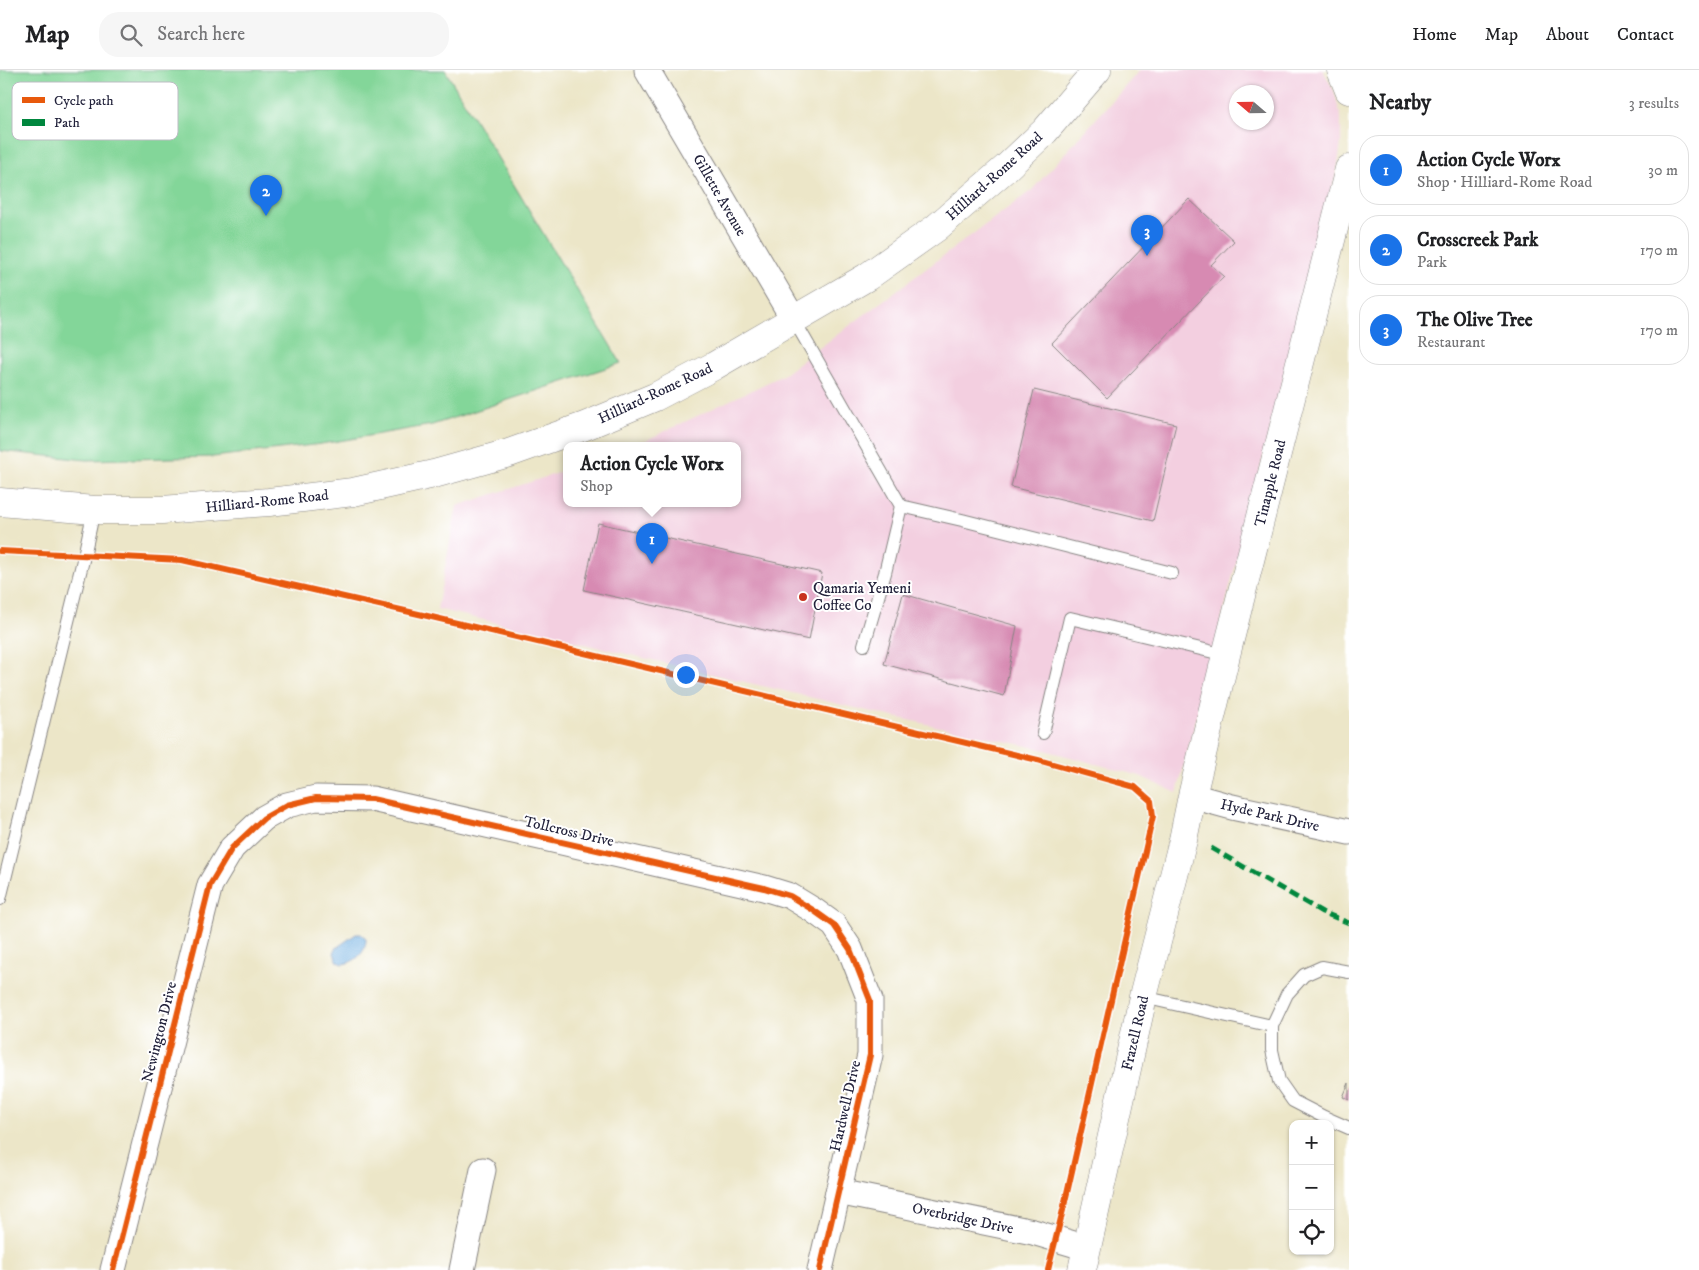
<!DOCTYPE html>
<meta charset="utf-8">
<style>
body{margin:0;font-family:"IM FELL DW Pica",serif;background:#f6f6f6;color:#202124}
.controls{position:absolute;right:15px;bottom:15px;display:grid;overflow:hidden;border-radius:10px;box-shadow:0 1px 4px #0004}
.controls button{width:45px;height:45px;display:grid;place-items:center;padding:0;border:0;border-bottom:1px solid #e0e0e0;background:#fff;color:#202124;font:25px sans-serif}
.compass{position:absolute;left:1229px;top:15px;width:45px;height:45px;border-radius:50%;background:#fff;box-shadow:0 1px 4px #0004;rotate:290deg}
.you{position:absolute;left:685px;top:604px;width:18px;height:18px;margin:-12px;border:4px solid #fff;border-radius:50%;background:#1a73e8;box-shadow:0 0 0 8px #1a73e833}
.badge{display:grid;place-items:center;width:32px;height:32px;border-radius:50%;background:#1a73e8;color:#fff;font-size:16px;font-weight:700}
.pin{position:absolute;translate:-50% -41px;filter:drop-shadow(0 1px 2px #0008)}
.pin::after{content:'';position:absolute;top:26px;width:18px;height:15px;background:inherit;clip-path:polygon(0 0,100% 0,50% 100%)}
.popup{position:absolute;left:563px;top:372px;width:178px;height:65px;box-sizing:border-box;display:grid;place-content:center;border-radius:10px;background:#fff;filter:drop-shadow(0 1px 4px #0005);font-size:16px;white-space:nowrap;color:#757577}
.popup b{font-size:19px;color:#202124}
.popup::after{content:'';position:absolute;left:50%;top:100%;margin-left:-10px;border:10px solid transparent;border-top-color:#fff}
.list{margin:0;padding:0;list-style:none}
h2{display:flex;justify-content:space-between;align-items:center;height:65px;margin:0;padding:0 20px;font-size:21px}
h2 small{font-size:16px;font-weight:400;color:#757577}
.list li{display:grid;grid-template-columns:32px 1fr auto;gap:15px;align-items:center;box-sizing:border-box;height:70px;margin:0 10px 10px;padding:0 10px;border:1px solid #e0e0e0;border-radius:20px}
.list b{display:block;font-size:19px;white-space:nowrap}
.list p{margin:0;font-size:16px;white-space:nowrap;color:#757577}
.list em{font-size:16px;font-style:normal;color:#757577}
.icon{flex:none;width:28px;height:28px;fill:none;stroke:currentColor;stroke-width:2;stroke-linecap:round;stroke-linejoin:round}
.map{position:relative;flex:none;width:1349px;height:1200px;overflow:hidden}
header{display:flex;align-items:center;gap:30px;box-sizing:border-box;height:70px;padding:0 25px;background:#fff;border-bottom:1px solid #e0e0e0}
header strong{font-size:24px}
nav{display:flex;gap:28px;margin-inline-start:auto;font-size:18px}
.search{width:350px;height:45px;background:#f6f6f6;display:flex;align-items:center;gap:12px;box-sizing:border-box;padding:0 18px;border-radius:20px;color:#757577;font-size:19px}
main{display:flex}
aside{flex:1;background:#fff}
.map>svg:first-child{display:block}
.built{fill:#f3cfe0;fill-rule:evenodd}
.green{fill:#83d699;stroke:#527c6a}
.water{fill:#6dade0;stroke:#48688e}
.building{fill:#d78ab2}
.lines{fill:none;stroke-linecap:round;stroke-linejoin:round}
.service-casing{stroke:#878482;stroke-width:14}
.minor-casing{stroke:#878482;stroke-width:27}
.tertiary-casing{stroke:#878482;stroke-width:29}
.primary-casing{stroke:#878482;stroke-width:29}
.service{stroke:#fff;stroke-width:12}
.minor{stroke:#fff;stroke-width:25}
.tertiary{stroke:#fff;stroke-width:28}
.primary{stroke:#fff;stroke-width:28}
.quiet{stroke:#00873e;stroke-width:5;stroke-dasharray:10 5;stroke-linecap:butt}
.cycleway-casing{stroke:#fff;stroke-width:9}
.cycleway{stroke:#e8590c;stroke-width:6}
.poi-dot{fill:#c8321e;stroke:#fff;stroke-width:2}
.labels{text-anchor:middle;stroke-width:4;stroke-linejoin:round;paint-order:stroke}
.street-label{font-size:15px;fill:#22223b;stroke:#fff}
.poi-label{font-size:15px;fill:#22223b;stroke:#fff;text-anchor:start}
.key{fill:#fff;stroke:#bdbdc4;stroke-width:1}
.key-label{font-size:14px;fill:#22223b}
</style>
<header>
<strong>Map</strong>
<div class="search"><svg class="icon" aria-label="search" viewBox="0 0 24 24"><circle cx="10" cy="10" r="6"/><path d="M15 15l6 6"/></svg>Search here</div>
<nav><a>Home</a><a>Map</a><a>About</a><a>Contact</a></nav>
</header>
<main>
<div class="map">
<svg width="1349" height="1200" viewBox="0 0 1349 1200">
<rect width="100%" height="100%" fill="#fff"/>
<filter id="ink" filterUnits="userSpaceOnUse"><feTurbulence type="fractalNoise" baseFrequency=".02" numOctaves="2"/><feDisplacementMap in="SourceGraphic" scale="10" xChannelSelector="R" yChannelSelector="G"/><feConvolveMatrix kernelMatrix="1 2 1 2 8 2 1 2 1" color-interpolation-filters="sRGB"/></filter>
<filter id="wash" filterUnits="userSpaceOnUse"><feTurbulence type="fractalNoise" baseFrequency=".0096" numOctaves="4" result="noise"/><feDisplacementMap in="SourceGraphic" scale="20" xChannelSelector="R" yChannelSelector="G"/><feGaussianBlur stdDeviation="1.12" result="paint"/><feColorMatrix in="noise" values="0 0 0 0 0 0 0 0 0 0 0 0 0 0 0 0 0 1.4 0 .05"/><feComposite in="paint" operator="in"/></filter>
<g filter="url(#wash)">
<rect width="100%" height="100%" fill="#ece6c8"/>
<!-- built -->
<path class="built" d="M1140,0H1323L1334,21L1341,47V73L1337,100L1177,723L1140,706L1041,679L885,645L437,539L457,436L567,400V433H737V375H636L783,305L1032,120ZM1236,22H1266V52H1236Z"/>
<!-- green -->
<path class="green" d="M0,0H445L621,293L432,355L321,374L213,387L86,390L0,381Z"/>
<!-- water -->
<path class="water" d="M356,864H361L366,868C367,882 355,893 342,894L337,891L334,883L336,878Z"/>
<g id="blocks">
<!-- building -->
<g class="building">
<path d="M1189,129L1234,171L1211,195L1224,206L1107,328L1052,273Z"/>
<path d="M1034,320L1176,354L1153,451L1011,417Z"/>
<path d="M598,453L822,503L809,570L584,520Z"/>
<path d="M903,524L1017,556L1004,626L884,594Z"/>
<path d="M1349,1013V1030L1343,1027Z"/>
</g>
</g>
</g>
<g filter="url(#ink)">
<use href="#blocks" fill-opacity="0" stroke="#878482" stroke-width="1"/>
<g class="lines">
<defs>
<g id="service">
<path d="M794,250L901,436L885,503L864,575"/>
<path d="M901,436L962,450L1172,503"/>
<path d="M1043,663L1070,548L1226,585"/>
<path d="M0,829L84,486L94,440"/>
<path d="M1143,927L1272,956V980L1279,1011L1293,1031L1324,1047L1349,1058"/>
<path d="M1272,956L1287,924L1304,905L1322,897L1349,902"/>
</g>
<g id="minor">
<path d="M647,0L794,250"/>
<path d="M1192,726L1232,737L1349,762"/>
<path d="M838,1122L1033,1162L1087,1178"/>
<path d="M113,1200L210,815L232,778L264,748L287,735L316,728L372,729L764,818L790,826L813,840L834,855L850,879L870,930V985L820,1200"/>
<path d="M462,1200L483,1100"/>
</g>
<g id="tertiary">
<path d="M1341,0L1349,20"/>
<path d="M1082,1200L1143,927L1183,770L1192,726L1226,585L1349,99"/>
</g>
<path id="primary" d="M0,432L94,440H162L269,432L353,422L434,404L509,383L585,356L655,327L714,296L867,207L936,158L1006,98L1045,61L1097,0"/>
</defs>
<!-- service casing -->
<use href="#service" class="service-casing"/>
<!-- minor casing -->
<use href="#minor" class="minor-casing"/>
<!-- tertiary casing -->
<use href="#tertiary" class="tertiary-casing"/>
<!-- primary casing -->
<use href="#primary" class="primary-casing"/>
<!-- service -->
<use href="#service" class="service"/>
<!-- minor -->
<use href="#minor" class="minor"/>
<!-- tertiary -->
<use href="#tertiary" class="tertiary"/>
<!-- primary -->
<use href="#primary" class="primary"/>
<!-- quiet -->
<path class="quiet" d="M1211,778L1322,842L1349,853"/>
<defs>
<g id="cycleway">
<path d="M0,481L182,490L423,545L1038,690L1135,717L1151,731L1153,746L1064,1136L1048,1200"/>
<path d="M113,1200L210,815L232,778L264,748L287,735L316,728L372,729L764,818L790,826L813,840L834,855L850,879L870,930V985L820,1200"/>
</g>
</defs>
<!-- cycleway casing -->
<use href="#cycleway" class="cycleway-casing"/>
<!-- cycleway -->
<use href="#cycleway" class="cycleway"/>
</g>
</g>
<!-- markers -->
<circle class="poi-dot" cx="803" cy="527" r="5"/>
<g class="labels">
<!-- street labels -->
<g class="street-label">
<text transform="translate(994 106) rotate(-42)" y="5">Hilliard-Rome Road</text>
<text transform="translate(720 125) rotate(60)" y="5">Gillette Avenue</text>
<text transform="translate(655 323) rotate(-25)" y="5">Hilliard-Rome Road</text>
<text transform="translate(1270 413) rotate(-76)" y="5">Tinapple Road</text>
<text transform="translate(267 431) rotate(-6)" y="5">Hilliard-Rome Road</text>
<text transform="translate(1270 745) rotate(13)" y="5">Hyde Park Drive</text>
<text transform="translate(569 761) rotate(13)" y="5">Tollcross Drive</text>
<text transform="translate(159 962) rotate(-76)" y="5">Newington Drive</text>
<text transform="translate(1135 963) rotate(-77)" y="5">Frazell Road</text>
<text transform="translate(845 1036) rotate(-77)" y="5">Hardwell Drive</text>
<text transform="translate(963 1148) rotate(12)" y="5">Overbridge Drive</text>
</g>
<!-- poi labels -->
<g class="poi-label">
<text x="813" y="523">Qamaria Yemeni<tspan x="813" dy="17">Coffee Co</tspan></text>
</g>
</g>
<!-- legend -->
<rect x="12" y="12" width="166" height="58" rx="8" class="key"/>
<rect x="22" y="27" width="23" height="6" fill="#e8590c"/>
<rect x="22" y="49" width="23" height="7" fill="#00873e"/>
<g class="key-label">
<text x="54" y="35">Cycle path</text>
<text x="54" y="57">Path</text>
</g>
</svg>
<div class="controls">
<button>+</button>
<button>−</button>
<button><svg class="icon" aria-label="locate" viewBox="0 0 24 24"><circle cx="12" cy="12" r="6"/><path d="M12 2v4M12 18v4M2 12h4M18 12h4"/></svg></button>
</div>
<svg class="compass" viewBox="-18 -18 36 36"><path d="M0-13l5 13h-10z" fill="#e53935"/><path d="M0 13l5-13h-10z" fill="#757577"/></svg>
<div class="you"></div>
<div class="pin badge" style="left:652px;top:494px">1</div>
<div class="popup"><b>Action Cycle Worx</b>Shop</div>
<div class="pin badge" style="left:266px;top:146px">2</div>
<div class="pin badge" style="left:1147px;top:186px">3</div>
</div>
<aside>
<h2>Nearby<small>3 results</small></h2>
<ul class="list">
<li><span class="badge">1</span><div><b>Action Cycle Worx</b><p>Shop · Hilliard-Rome Road</p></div><em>30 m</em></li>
<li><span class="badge">2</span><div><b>Crosscreek Park</b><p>Park</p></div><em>170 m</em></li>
<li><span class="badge">3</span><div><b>The Olive Tree</b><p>Restaurant</p></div><em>170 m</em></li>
</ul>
</aside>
</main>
